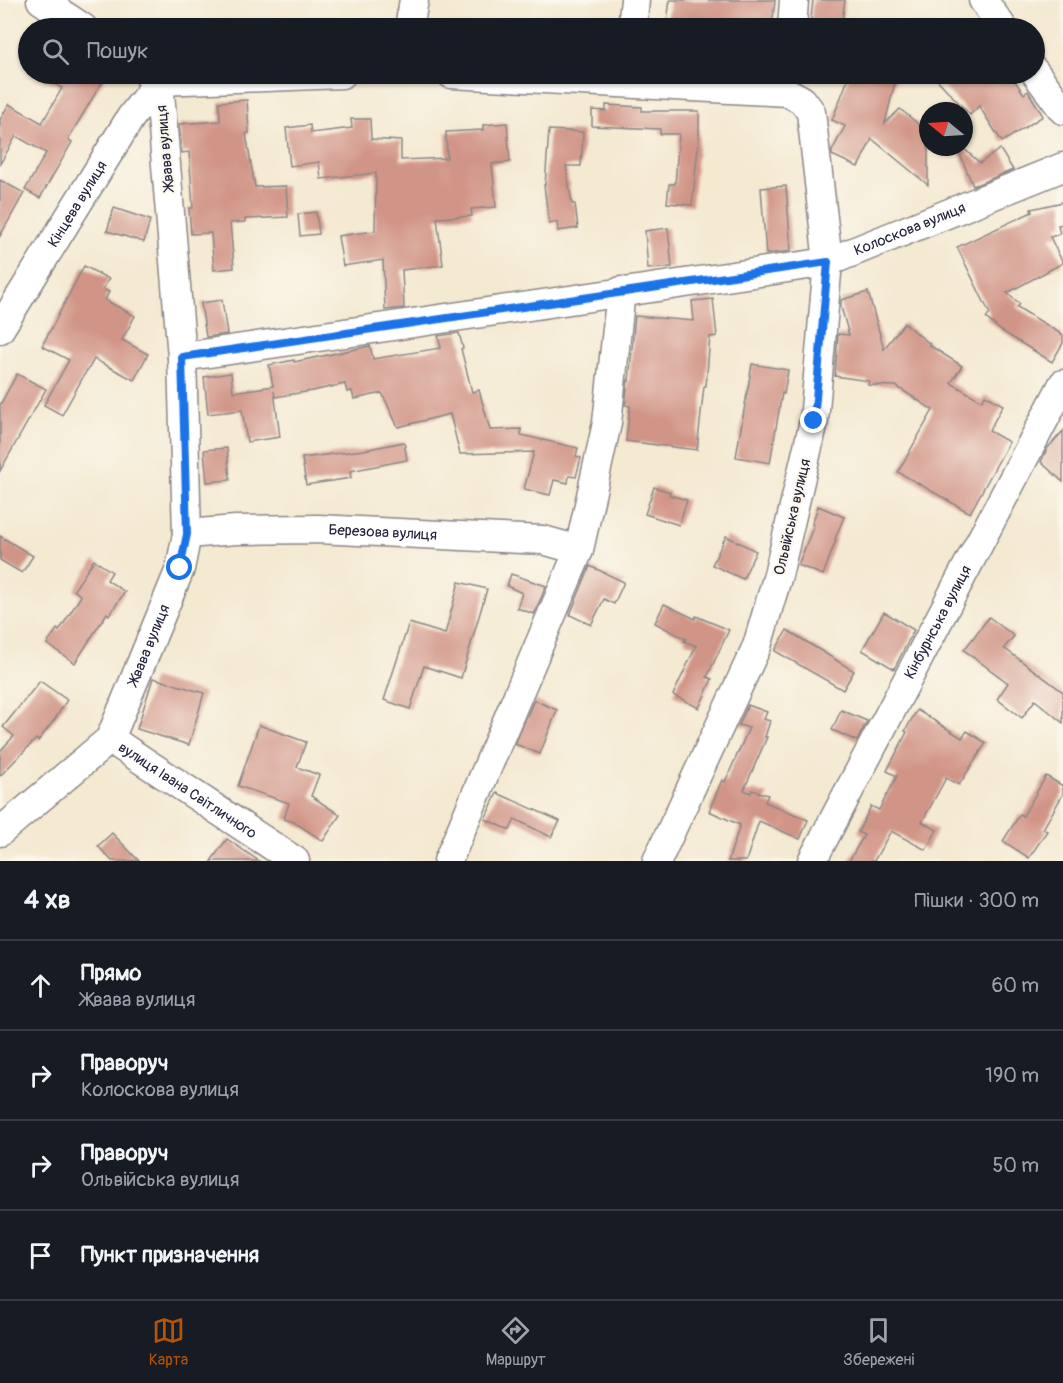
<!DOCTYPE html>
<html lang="uk">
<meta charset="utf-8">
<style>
body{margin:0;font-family:Pangolin,sans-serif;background:#242831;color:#f1f3f6}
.compass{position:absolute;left:919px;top:102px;width:54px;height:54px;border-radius:50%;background:#171b24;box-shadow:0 2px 4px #0004;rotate:288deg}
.stop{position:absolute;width:18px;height:18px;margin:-14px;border:4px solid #1a73e8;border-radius:50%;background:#fff}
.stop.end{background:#1a73e8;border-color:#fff;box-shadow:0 2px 6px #0008}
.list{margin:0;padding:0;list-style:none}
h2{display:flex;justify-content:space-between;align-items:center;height:78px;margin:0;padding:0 24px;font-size:26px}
h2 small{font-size:20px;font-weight:400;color:#9ea1a6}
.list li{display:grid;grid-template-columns:39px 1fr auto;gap:18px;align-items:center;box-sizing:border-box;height:90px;padding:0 24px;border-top:2px solid #363941}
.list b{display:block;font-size:22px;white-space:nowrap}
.list p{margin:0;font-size:20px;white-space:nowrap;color:#9ea1a6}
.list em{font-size:20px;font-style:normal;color:#9ea1a6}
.icon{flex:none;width:33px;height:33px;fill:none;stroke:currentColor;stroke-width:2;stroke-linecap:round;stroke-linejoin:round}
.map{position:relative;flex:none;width:1063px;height:861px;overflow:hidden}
.search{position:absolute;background:#171b24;box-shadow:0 2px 4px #0004;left:18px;right:18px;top:18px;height:66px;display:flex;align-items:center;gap:15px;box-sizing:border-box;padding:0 21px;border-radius:33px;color:#9ea1a6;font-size:22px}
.sheet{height:438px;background:#171b24}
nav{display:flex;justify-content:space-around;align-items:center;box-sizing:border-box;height:84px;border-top:2px solid #363941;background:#171b24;font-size:16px;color:#9ea1a6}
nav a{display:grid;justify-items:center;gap:3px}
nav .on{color:#b45309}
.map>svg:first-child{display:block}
.building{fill:#d19587}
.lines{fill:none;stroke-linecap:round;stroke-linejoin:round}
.minor-casing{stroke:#8b8686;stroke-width:31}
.minor{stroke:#fff;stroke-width:28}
.route{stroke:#1a73e8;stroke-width:8}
.labels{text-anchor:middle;stroke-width:4.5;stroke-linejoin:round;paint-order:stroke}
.street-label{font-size:15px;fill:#22223b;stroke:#fbf7ec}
</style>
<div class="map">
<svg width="1063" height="861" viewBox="0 0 1063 861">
<rect width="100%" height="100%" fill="#fbf7ec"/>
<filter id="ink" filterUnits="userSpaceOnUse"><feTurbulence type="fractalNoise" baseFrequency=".0167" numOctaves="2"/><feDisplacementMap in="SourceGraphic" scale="12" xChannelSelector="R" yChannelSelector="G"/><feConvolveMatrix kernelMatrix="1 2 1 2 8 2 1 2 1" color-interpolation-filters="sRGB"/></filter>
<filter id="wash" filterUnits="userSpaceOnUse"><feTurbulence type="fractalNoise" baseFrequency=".008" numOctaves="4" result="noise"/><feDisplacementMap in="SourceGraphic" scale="24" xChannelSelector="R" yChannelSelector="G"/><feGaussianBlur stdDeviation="1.35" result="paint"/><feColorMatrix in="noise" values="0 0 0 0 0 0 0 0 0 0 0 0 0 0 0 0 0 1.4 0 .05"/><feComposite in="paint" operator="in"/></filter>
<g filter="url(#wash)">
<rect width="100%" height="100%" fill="#f4e9d1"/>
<g id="blocks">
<!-- building -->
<g class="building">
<path d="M670,0H775L772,28H666Z"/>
<path d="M813,0H845L841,28H810Z"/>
<path d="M36,74H107L68,139L72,142L40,198L25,190L46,153L16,136L0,164V120L9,104L42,123L62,88Z"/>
<path d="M850,74H897L885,123L900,109L928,132V185L872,139L858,167L832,155V151L845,126L832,120Z"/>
<path d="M932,74H993L999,80L1010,74L1024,94L1028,91L1043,116L1002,142L979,106L970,115Z"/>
<path d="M247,100L249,133L246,134L255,187L286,186L288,217L245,219V222L230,223L234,268L214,270L211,233L191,234L189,208H193L189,152L182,153L179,124L220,121L219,102Z"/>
<path d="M606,105L642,107V111H699V138L692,205L667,203L669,184H675L679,134H660V129L592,126V110L606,111Z"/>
<path d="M351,119H370L371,139L401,141V160L447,158L446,132L483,130V125L507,123L510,162L492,164L496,207L471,209L472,216L437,218L443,265L402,270L404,308L385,310L383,260L343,266L338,236L375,231L376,173L321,179L319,162L290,166L286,128L310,125L311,133L352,128Z"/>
<path d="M549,130L583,132L581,166H566L572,204H575L578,228L558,231L557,222L549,224L544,185H545Z"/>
<path d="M957,147H962L980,163L1000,149L1013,170L973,186Z"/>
<path d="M0,180L24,193L0,236Z"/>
<path d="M786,186L791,251L766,254L761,188Z"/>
<path d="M1063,202V224L1058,225L1060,234L1050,237L1063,263L1007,293L1020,304L1017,307L1063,335V343L1052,362L1000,330L986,318L990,314L957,247L1032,212L1031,209Z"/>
<path d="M114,208L150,220L144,242L107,231Z"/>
<path d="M316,212L319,234L300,236L298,214Z"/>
<path d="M668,228L672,267L648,269L645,231Z"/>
<path d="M84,266L109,279L103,289L109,292L105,300L135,316L122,340L148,354L134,380L94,359L88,370H87L62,415L44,405L69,360L42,346Z"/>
<path d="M868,292L884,349L904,323L930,344L929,345L962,366L951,383L982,401L985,395L1003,405L989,431L1009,442L970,513L898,472L933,410L896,386L868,385L869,381L835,376L838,334L849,335L841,307V300Z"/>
<path d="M713,299L717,336L710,337L706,386H704L697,450L626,441L630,406L625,405L628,380L629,381L635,316L694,321L692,301Z"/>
<path d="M222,300L227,334L206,337L201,303Z"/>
<path d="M459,333L463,348L461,349L472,392L479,390L490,430L521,429V435L578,448L576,456L581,458L576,477L569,476L568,483L554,480L550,495L524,489L534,452L460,454L450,414L398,427L382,393L354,399L352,391L347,392L345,384L312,391L275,397L274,391L280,437L247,442L242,410L208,414L204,377L231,373L233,392L273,386L269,365L294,360V362L370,346L373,359L441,348L438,336Z"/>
<path d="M752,364L788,370L784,394L782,393L770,463L736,457Z"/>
<path d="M17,374L46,389L0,471V405Z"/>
<path d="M1063,431V482L1041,462L1047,449Z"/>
<path d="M404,442L407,460L350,471L351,478L306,485L302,458L364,450Z"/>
<path d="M227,448L230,480L207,482L204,450Z"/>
<path d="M654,487L670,492L669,495L687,500L679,525L645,514Z"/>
<path d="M818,506L844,517L835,539L836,540L823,575L798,565L814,525L812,524Z"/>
<path d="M0,536L33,556L22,573L0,560Z"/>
<path d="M726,536L756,551L743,579L712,565Z"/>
<path d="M94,560L112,572L107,580L125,592L109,615L107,613L75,663L47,644L57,629L59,631L81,596L74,590Z"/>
<path d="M590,566L624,582L614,604L604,599L591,625L570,615Z"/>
<path d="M511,574L546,586L534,614L517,608L522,593L507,586Z"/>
<path d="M459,582L487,589L461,678L424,666L410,709L384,700L409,623L445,634Z"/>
<path d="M664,604L695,619L696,616L729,630L707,677L712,679L699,708L673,695L696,646L684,641L686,639L655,623Z"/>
<path d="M884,612L914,630L894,669L862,650Z"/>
<path d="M989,617L1014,636L1004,648L1063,692V723L1035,700L1022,718L997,699L1008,683L964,650Z"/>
<path d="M787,630L854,671L843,690L775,651Z"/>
<path d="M153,678L204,693L189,745L137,729Z"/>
<path d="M40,681L67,700L55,719L38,741L36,739L0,776V751L14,736L3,727Z"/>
<path d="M534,700L557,710L540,754L515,744Z"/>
<path d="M748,705L767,712L764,719L770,721L765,737H767L744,790L751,793L752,790L768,795L765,802L808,820L800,839L759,821L746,861H728L740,825L709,811L722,780L725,782L749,728L739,725Z"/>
<path d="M841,710L867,721L857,741L832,730Z"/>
<path d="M917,710L962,738L967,731L986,743L959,785L946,778L922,822L937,830L926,850L891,831L874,861H849L864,835L858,832L871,806L879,810L897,776L887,771L907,732L905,731Z"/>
<path d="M259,725L306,742L297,767L319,775L311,796L340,815L323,841L294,822L284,819L289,803L238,786Z"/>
<path d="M1046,776L1063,786V794L1043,829L1047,831L1029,858L1003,841L1020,814L1023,816Z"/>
<path d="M497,793L560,821L551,837L515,819L510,830L485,819Z"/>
<path d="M112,833L139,861H112L98,846Z"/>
<path d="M227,839L259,861H211Z"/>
</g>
</g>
</g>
<g filter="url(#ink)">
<use href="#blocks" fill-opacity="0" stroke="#8b8686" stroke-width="1.5"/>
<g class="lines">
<defs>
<g id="minor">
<path d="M41,0L83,28"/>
<path d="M983,0L1003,28"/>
<path d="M409,28L414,0"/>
<path d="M632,28L635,0"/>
<path d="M792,28L794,0"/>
<path d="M1034,71L1063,110"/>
<path d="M148,74L159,81L342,74"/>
<path d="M451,74L787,92L802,100L811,112L828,262L814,421L778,575L757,646L657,861"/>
<path id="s1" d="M0,329L131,117L159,81"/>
<path id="s2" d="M182,357L828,262L1063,167"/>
<path id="s3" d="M187,534L236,530L318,529L543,540L579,550"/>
<path id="s4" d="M110,739L295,861"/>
<path id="s5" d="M0,832L110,739L180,569L187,534L182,357L159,81"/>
<path d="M448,861L579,550L607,423L621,291"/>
<path id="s6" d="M812,861L1063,384"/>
</g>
</defs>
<!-- minor casing -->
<use href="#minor" class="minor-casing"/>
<!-- minor -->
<use href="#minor" class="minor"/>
</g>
</g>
<g class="lines" filter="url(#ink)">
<!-- route -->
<path class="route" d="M180,568L187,534L182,357L828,262L814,421"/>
</g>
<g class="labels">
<!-- street labels -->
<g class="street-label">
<text transform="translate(165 148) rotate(-95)" y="5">Жвава вулиця</text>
<text dy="5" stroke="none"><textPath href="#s1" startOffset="147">Кінцева вулиця</textPath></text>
<text dy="5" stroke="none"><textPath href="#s2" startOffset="741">Колоскова вулиця</textPath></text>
<text transform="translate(792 517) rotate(-77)" y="5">Ольвійська вулиця</text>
<text dy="5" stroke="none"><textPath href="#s3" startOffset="196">Березова вулиця</textPath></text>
<text dy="5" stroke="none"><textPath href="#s6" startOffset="270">Кінбурнська вулиця</textPath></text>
<text dy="5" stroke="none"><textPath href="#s5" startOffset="246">Жвава вулиця</textPath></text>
<text dy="5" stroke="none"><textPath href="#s4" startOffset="93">вулиця Івана Світличного</textPath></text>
</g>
</g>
</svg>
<svg class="compass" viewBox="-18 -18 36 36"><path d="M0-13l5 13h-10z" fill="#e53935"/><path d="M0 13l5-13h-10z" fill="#9ea1a6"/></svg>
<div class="stop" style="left:180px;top:568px"></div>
<div class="stop end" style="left:814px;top:421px"></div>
<div class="search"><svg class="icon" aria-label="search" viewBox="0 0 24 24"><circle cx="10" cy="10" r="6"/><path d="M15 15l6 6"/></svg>Пошук</div>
</div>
<section class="sheet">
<h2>4 хв<small>Пішки · 300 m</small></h2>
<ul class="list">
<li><svg class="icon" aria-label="ahead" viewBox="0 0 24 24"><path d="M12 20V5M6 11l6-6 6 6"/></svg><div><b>Прямо</b><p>Жвава вулиця</p></div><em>60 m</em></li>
<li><svg class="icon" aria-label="right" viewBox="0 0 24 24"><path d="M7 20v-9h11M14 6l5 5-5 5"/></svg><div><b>Праворуч</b><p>Колоскова вулиця</p></div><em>190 m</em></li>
<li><svg class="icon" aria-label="right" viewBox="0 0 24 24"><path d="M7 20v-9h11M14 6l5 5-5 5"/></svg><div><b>Праворуч</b><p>Ольвійська вулиця</p></div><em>50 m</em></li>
<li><svg class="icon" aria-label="arrive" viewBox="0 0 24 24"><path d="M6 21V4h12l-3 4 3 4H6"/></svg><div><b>Пункт призначення</b></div></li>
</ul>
</section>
<nav>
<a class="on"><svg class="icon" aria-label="map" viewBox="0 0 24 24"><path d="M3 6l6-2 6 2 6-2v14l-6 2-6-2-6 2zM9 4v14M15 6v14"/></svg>Карта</a>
<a><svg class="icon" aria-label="directions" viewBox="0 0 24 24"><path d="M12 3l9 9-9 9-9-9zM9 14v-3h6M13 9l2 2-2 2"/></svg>Маршрут</a>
<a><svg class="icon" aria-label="saved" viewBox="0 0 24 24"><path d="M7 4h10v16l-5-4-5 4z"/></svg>Збережені</a>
</nav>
